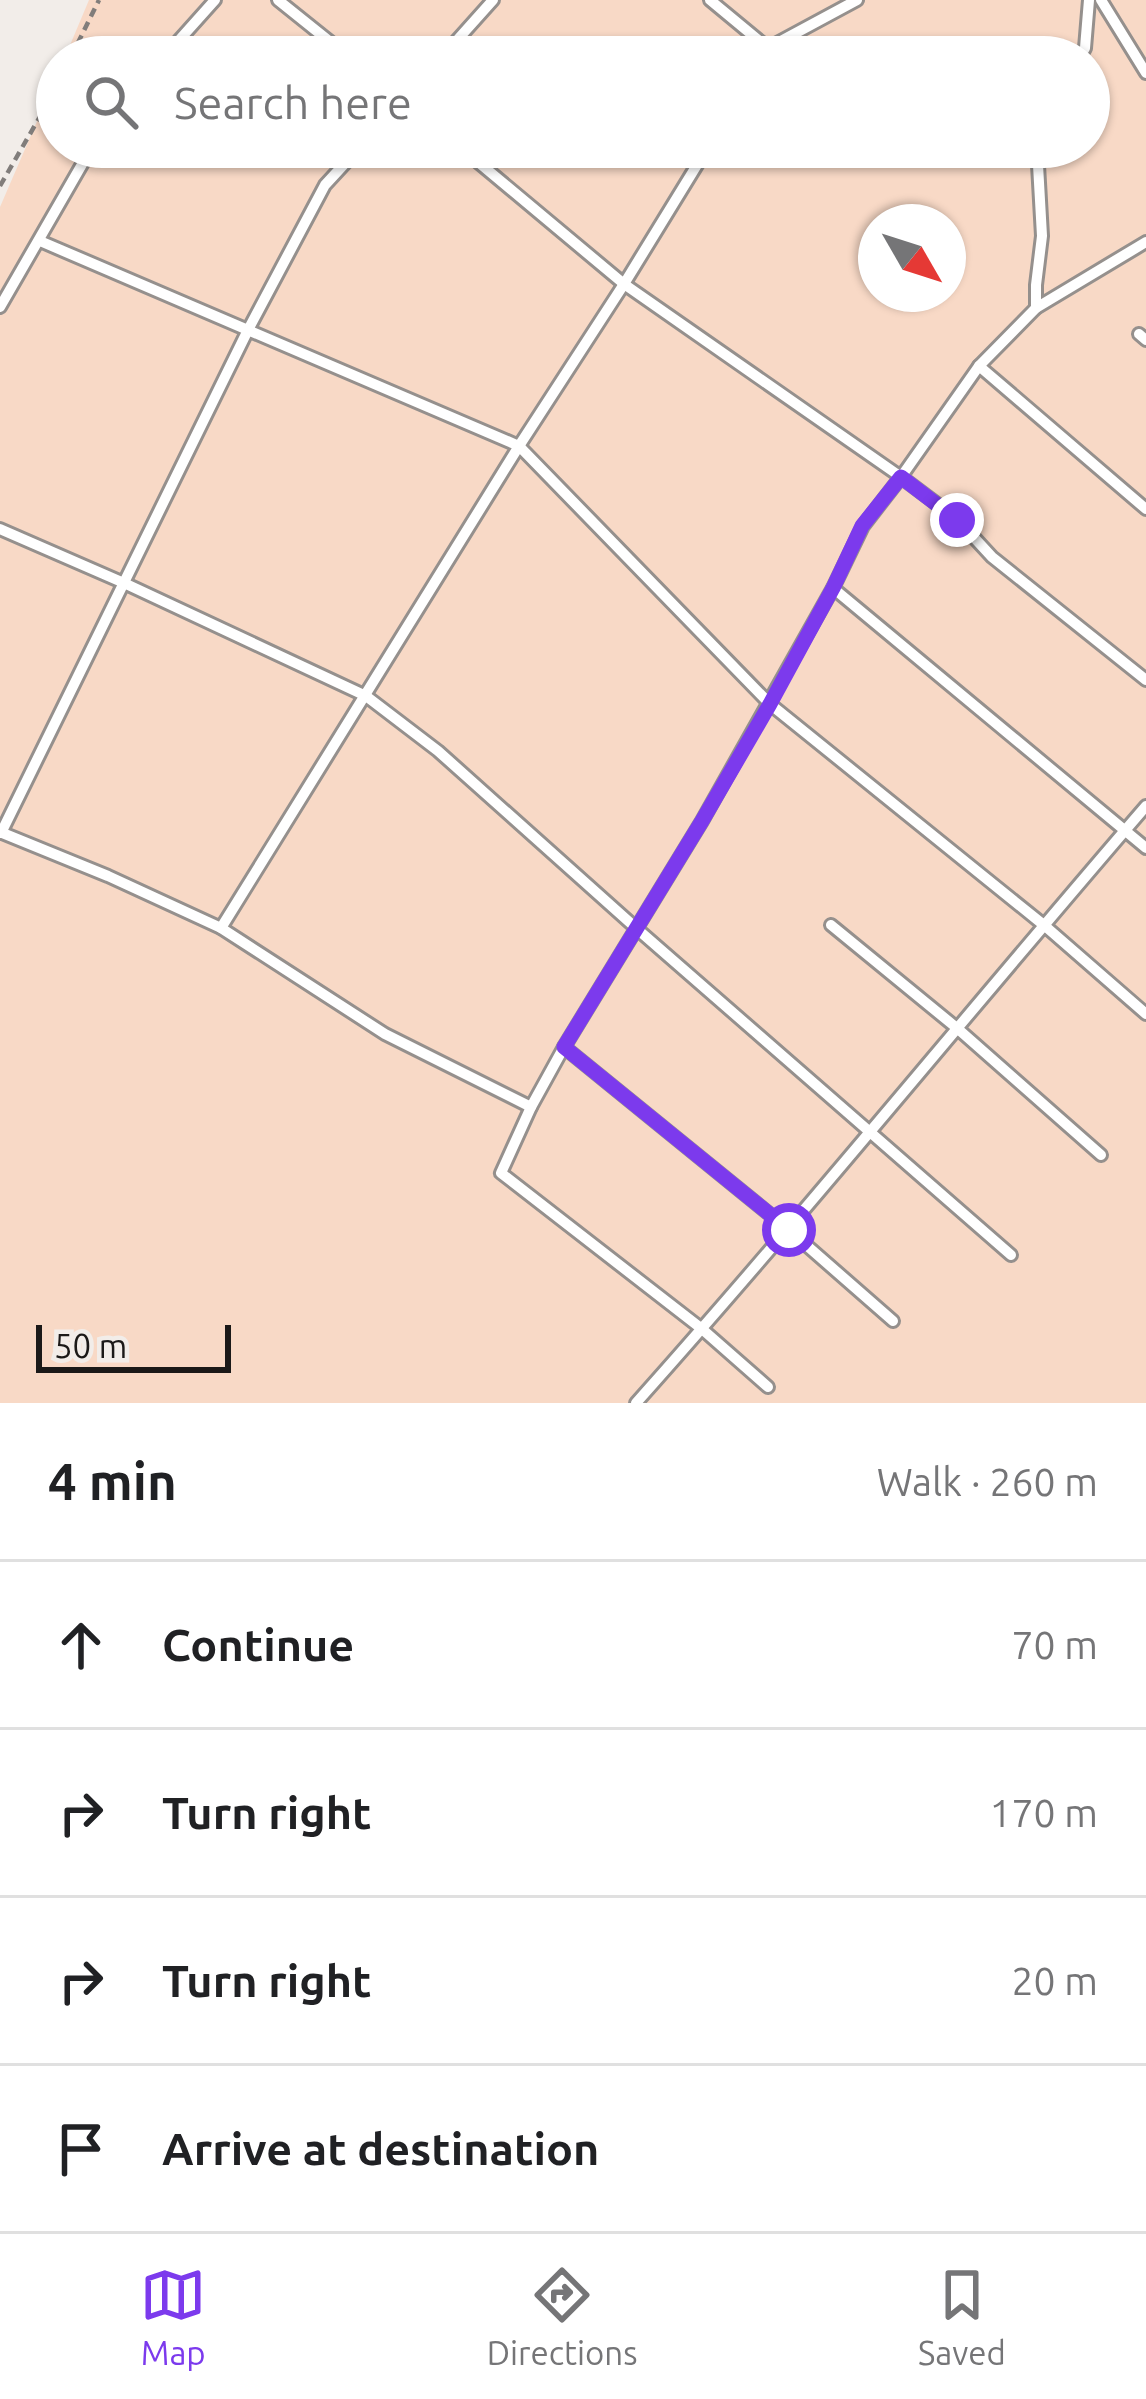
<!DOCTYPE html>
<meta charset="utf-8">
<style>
body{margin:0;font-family:Ubuntu,sans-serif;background:#f6f6f6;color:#202124}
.compass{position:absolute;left:858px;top:204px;width:108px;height:108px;border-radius:50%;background:#fff;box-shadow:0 3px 9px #0004;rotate:129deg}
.scale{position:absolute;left:36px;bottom:30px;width:195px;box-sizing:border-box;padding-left:12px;border:6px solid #1b1918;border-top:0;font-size:33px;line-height:42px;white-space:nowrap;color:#1b1918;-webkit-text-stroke:9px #f2ede9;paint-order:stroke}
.stop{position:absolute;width:36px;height:36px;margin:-27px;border:9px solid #7c3aed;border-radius:50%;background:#fff}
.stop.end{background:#7c3aed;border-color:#fff;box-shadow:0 3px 12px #0008}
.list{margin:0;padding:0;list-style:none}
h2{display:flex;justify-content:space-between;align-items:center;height:156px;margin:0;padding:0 48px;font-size:51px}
h2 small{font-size:39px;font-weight:400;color:#757577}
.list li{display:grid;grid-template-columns:78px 1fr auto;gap:36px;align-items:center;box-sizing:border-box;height:168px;padding:0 48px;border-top:3px solid #e0e0e0}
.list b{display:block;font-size:45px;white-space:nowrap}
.list em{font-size:39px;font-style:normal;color:#757577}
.icon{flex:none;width:66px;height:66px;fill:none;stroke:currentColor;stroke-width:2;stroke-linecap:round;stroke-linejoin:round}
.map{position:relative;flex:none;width:1146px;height:1403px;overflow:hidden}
.search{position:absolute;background:#fff;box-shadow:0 3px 9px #0004;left:36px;right:36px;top:36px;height:132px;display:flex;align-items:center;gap:30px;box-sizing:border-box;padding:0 42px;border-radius:66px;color:#757577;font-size:45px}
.sheet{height:828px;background:#fff}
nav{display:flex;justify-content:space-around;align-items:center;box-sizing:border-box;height:168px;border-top:3px solid #e0e0e0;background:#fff;font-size:33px;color:#757577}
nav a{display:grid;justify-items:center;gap:6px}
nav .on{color:#7c3aed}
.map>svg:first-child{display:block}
.green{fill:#f8d9c6;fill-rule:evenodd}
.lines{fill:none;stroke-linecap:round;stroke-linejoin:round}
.service-casing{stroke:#95908d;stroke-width:16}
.path{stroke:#817d7b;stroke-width:4.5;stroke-dasharray:9 6;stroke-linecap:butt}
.service{stroke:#fff;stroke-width:10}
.route{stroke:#7c3aed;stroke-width:15}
</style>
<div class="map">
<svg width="1146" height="1403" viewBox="0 0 1146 1403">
<rect width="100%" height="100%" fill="#f2ede9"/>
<!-- green -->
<path class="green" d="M89,0H1146V1403H0V207L57,75V147H1089V57H65ZM876,222H948V294H876Z"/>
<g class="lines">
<defs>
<g id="service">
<path d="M278,0L349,57"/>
<path d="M710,0L768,48"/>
<path d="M1101,0L1146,73"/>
<path d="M164,57L215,0"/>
<path d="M442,57L493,0"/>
<path d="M763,57L768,48L857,0"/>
<path d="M1080,57L1085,48L1089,0"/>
<path d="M460,147L624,284L901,477L957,519L992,557L1146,680"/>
<path d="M40,241L519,446L770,704L1045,926L1146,1014"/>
<path d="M0,307L92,147"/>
<path d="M1036,308V285L1042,236L1037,147"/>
<path d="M1139,334L1146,340"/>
<path d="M979,366L1146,509"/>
<path d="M0,529L124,583L366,696L438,751L636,928L1011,1255"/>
<path d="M833,588L1146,848"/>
<path d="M0,832L108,876L221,928L385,1034L531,1107"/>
<path d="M1,833L248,330L325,185L360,147"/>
<path d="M831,925L958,1029L1101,1155"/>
<path d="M221,928L519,446L624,284L708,147"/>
<path d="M564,1047L789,1230L893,1321"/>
<path d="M768,1387L702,1329L501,1173L531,1107L564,1047L702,821L833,588L863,526L901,477L979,366L1036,308L1146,242"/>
<path d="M636,1403C810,1208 975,1004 1146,806"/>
</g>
</defs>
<!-- service casing -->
<use href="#service" class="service-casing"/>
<!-- path -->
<g class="path">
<path d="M71,57L99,0"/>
<path d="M0,186L57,87"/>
</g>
<!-- service -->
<use href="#service" class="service"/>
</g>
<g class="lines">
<!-- route -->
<path class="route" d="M789,1230L564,1047L702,821L770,704L833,588L862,526L901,477L957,520"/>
</g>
</svg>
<svg class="compass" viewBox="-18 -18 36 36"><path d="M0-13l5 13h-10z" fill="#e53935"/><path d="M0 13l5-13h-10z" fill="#757577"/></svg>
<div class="scale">50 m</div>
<div class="stop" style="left:789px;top:1230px"></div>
<div class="stop end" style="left:957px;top:520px"></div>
<div class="search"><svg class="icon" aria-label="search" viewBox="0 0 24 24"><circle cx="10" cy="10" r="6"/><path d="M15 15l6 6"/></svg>Search here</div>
</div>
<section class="sheet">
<h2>4 min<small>Walk · 260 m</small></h2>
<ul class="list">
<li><svg class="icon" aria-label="ahead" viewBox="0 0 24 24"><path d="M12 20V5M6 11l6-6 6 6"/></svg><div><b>Continue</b></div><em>70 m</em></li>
<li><svg class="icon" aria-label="right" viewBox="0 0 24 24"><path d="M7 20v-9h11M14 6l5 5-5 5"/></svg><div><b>Turn right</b></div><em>170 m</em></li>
<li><svg class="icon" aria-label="right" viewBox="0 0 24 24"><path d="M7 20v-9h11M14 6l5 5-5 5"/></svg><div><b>Turn right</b></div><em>20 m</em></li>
<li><svg class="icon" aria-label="arrive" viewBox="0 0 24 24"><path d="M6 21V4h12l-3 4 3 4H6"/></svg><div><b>Arrive at destination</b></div></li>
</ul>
</section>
<nav>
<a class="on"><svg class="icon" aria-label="map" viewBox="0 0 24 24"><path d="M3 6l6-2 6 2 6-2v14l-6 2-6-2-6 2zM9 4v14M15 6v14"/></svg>Map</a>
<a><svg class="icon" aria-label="directions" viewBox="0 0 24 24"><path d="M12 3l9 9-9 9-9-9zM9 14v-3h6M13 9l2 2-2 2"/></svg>Directions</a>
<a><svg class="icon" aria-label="saved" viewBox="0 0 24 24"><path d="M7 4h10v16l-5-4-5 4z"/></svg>Saved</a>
</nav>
